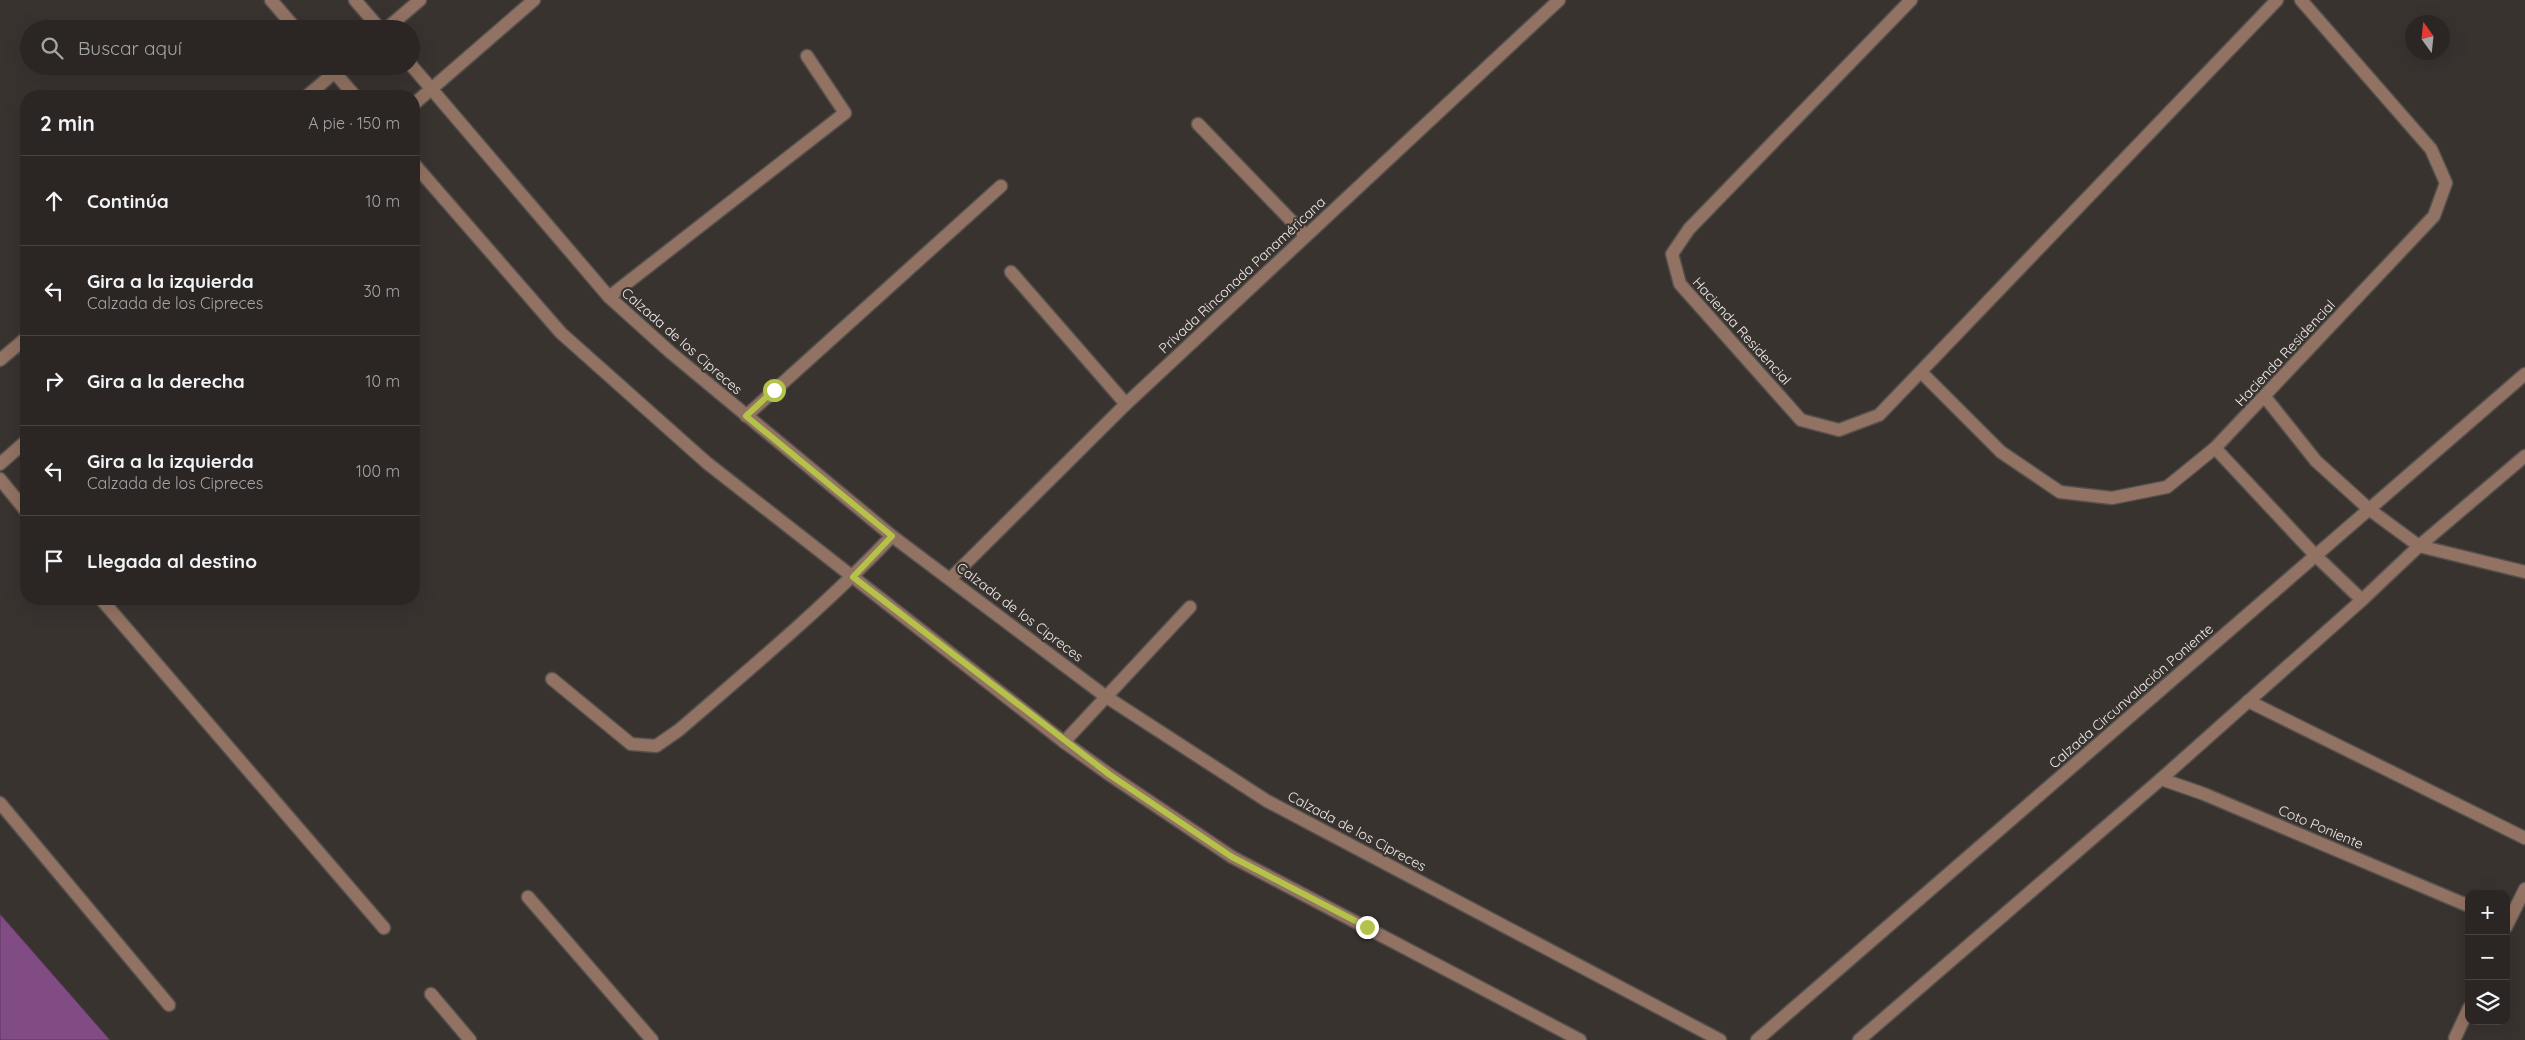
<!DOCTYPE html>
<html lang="es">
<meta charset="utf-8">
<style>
body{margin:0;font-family:Quicksand,sans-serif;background:#332e2c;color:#f1f3f6}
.controls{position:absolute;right:15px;bottom:15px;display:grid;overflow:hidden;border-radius:10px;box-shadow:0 5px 20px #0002}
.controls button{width:45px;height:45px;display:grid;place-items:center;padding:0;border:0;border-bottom:1px solid #474341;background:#2b2624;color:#f1f3f6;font:25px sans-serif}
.compass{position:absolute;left:2405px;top:15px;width:45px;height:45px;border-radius:50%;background:#2b2624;box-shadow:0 5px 20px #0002;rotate:345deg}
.stop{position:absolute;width:15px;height:15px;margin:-11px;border:4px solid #b5c249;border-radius:50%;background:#fff}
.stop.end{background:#b5c249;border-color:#fff;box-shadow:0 1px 5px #0008}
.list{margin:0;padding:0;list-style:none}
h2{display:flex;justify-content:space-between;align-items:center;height:65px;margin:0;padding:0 20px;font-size:21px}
h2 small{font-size:16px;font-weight:400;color:#a6a5a6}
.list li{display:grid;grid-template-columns:32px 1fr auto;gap:15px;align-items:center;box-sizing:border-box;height:90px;padding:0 20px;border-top:1px solid #474341}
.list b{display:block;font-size:19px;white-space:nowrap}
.list p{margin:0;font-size:16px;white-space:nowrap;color:#a6a5a6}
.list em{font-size:16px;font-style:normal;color:#a6a5a6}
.icon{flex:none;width:28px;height:28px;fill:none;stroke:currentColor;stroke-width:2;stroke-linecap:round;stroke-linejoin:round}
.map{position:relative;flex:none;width:2525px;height:1040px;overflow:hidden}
.search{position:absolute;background:#2b2624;box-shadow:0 5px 20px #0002;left:20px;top:20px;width:400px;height:55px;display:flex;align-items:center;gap:12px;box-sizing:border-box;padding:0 18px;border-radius:28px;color:#a6a5a6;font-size:19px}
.panel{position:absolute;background:#2b2624;box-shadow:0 5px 20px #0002;left:20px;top:90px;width:400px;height:515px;border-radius:20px}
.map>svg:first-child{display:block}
.building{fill:#804c83;stroke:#5a355c}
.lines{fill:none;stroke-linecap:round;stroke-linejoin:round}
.minor-casing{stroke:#56514e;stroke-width:15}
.minor{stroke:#927262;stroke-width:12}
.route{stroke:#b5c249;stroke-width:6}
.labels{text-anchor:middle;stroke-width:4.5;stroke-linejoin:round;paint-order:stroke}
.street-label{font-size:14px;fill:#f1edea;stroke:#393330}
</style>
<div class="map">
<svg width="2525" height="1040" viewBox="0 0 2525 1040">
<rect width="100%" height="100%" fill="#393330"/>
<!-- building -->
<path class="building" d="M0,914L110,1040H0Z"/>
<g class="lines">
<defs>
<g id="minor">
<path d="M271,0L296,29"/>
<path d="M355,0L380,29"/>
<path d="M1911,0L1689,229L1672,254L1680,284L1801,420L1839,430L1879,415L2277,0"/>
<path d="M386,29L420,0"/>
<path d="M411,65L609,297L670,352L892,536L1105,696L1267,801L1720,1040"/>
<path d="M329,66L355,96"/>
<path d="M307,96L342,66"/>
<path d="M414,104L534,0"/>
<path d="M1198,124L1306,236"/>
<path d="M414,164L561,333L707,463L1064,742L1110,775L1232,857L1580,1040"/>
<path d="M1011,272L1126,404"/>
<path d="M609,297L845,113L807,56"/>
<path d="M0,360L26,338"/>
<path d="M1921,372L2001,452L2060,492L2112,498L2167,487L2215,448L2434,216L2446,183L2431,149L2301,0"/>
<path d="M2265,397L2316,461L2370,510L2419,546L2525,572"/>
<path d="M746,416L1001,186"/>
<path d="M2215,448L2316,556L2362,600"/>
<path d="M0,464L26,441"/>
<path d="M0,479L26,511"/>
<path d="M951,578L1126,404L1559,0"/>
<path d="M101,599L384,928"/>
<path d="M552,679L631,744L656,746L679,730C752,667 826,605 892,536"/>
<path d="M2248,701L2525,838"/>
<path d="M1064,742L1190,607"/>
<path d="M2161,779L2204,794L2469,906"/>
<path d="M0,803L169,1005"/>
<path d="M528,897L652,1040"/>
<path d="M2506,927L2525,889"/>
<path d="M431,994L470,1040"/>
<path d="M2455,1038L2469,1008"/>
<path d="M1757,1040L2525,374"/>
<path d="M1859,1040L2161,779L2362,600L2419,546L2525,456"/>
</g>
</defs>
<!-- minor casing -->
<use href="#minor" class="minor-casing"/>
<!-- minor -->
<use href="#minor" class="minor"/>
</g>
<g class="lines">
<!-- route -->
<path class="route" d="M774,390L746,416L892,536L853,577L1110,775L1232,857L1367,927"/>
</g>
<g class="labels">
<!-- street labels -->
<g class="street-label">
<text transform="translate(1242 275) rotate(-43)" y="5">Privada Rinconada Panaméricana</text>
<text transform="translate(1742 331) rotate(48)" y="5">Hacienda Residencial</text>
<text transform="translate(682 341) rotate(41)" y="5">Calzada de los Cipreces</text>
<text transform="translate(2285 353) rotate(-47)" y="5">Hacienda Residencial</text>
<text transform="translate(1020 612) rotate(37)" y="5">Calzada de los Cipreces</text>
<text transform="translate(2131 696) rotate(-41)" y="5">Calzada Circunvalación Poniente</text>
<text transform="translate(2321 827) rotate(23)" y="5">Coto Poniente</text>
<text transform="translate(1357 831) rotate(28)" y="5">Calzada de los Cipreces</text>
</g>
</g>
</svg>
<div class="controls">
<button>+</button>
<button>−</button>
<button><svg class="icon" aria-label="layers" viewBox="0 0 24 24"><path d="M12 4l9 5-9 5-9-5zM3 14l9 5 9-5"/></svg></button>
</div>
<svg class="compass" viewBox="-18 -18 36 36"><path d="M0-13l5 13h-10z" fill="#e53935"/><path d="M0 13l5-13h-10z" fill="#a6a5a6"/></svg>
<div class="stop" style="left:774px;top:390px"></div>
<div class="stop end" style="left:1367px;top:927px"></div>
<div class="search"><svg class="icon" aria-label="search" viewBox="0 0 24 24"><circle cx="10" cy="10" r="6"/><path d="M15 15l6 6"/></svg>Buscar aquí</div>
<section class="panel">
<h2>2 min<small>A pie · 150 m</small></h2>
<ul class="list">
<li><svg class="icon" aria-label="ahead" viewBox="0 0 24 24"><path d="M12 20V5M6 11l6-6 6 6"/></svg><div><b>Continúa</b></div><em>10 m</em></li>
<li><svg class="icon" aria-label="left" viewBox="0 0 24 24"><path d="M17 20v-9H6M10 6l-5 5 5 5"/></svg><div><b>Gira a la izquierda</b><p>Calzada de los Cipreces</p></div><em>30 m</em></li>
<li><svg class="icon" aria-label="right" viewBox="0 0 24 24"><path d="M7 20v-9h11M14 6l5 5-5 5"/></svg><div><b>Gira a la derecha</b></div><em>10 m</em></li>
<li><svg class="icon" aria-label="left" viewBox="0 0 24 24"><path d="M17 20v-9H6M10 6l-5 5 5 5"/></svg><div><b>Gira a la izquierda</b><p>Calzada de los Cipreces</p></div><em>100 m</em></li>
<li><svg class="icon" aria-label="arrive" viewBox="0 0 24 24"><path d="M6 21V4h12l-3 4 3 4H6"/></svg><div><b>Llegada al destino</b></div></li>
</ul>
</section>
</div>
